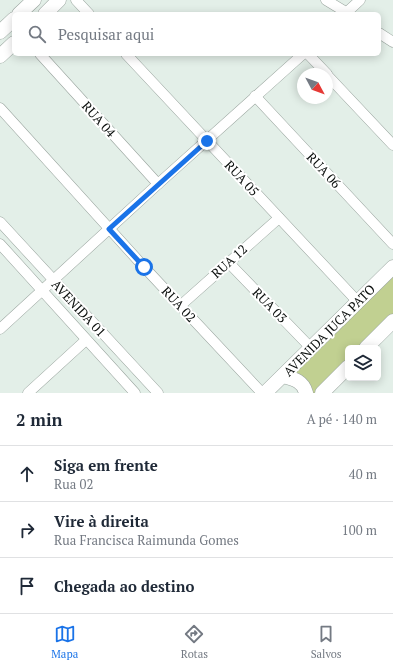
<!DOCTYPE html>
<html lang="pt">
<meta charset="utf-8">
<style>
body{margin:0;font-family:"PT Serif",serif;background:#f6f6f7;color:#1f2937}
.controls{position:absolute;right:12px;bottom:12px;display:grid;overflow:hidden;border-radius:6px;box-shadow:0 2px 10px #0003}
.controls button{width:36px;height:36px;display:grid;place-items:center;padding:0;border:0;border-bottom:1px solid #e0e1e3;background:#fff;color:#1f2937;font:20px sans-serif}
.compass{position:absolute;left:297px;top:68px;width:36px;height:36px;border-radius:50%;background:#fff;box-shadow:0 2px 10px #0003;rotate:131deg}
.stop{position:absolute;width:12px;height:12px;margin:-9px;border:3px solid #1a73e8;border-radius:50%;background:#fff}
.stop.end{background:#1a73e8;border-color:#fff;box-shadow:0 1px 4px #0008}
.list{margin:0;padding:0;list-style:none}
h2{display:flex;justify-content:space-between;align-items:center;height:52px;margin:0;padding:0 16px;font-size:17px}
h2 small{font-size:13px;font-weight:400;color:#747a83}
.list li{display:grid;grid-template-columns:26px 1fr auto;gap:12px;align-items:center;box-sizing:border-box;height:56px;padding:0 16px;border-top:1px solid #e0e1e3}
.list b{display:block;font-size:15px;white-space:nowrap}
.list p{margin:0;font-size:13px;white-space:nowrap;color:#747a83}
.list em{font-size:13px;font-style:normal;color:#747a83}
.icon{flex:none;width:22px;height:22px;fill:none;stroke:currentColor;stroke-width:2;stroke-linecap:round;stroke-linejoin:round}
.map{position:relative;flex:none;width:393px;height:393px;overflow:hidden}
.search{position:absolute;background:#fff;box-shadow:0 2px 10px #0003;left:12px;right:12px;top:12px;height:44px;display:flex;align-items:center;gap:10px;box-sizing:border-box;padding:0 14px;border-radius:6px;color:#747a83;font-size:15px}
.sheet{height:220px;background:#fff}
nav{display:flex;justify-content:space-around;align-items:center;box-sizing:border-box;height:56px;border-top:1px solid #e0e1e3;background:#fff;font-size:11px;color:#747a83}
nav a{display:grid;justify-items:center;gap:2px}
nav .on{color:#1a73e8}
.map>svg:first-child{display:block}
.green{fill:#c1d091}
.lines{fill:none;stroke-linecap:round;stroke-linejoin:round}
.street-casing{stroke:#99a49e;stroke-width:11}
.secondary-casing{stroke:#99a49e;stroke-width:15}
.street{stroke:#fff;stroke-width:10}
.secondary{stroke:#fff;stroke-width:14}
.route{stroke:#1a73e8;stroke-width:5}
.labels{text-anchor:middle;stroke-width:4;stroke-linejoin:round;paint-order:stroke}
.street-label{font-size:13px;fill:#0a0e0c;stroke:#fff}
</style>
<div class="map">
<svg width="393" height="393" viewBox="0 0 393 393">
<rect width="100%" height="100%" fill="#e3efe8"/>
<!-- green -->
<path class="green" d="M393,274V317L362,348H348V362L317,393H312L294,374Z"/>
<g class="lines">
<defs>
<g id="street">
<path d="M76,0L89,14"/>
<path d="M326,0L349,14"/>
<path d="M345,14L360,0"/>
<path d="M379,33L393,42"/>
<path d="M40,54L158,184"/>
<path d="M126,54L358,302"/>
<path d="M308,54L327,74"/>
<path d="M327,75L393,145"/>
<path d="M255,96L393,244"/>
<path d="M0,108L144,267L262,393"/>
<path d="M0,222L158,393"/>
<path d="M0,244L135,393"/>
<path d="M228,262L311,348"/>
<path d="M180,306L279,218"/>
<path d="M0,329L158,184L303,54"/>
<path d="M28,393L86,340"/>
</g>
<g id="secondary">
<path d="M19,14L34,0"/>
<path d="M45,14L59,0"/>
<path d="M0,32L14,19"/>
<path d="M0,56L14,43"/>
<path d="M366,348L393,321"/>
<path d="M283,376C294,379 303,381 306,393"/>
<path d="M265,393L393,267"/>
<path d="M322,393L348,367"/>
</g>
</defs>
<!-- street casing -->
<use href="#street" class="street-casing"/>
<!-- secondary casing -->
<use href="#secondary" class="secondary-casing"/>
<!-- street -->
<use href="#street" class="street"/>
<!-- secondary -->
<use href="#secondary" class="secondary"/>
</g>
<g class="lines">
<!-- route -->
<path class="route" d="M144,267L109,229L207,141"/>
</g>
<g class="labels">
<!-- street labels -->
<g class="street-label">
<text transform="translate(99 119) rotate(48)" y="5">RUA 04</text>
<text transform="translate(324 170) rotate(47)" y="5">RUA 06</text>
<text transform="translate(242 178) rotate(47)" y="5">RUA 05</text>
<text transform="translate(229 261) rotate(-42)" y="5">RUA 12</text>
<text transform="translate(179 304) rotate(47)" y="5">RUA 02</text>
<text transform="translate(270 305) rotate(46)" y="5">RUA 03</text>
<text transform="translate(79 308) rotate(47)" y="5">AVENIDA 01</text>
<text transform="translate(329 330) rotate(-45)" y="5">AVENIDA JUCA PATO</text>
</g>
</g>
</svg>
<div class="controls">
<button><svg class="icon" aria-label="layers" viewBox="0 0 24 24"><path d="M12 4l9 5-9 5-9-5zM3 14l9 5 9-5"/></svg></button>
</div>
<svg class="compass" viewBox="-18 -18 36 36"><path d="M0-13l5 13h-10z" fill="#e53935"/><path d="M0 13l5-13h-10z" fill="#747a83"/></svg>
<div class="stop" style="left:144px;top:267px"></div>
<div class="stop end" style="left:207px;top:141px"></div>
<div class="search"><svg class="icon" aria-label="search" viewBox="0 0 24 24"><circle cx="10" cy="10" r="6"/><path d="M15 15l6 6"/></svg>Pesquisar aqui</div>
</div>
<section class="sheet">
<h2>2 min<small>A pé · 140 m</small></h2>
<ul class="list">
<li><svg class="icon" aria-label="ahead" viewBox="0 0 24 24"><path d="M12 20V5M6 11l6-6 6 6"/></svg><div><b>Siga em frente</b><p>Rua 02</p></div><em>40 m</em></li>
<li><svg class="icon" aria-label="right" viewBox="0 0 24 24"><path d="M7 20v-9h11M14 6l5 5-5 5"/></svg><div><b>Vire à direita</b><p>Rua Francisca Raimunda Gomes</p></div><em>100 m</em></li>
<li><svg class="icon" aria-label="arrive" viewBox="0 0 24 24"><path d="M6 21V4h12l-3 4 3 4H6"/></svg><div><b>Chegada ao destino</b></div></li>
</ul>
</section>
<nav>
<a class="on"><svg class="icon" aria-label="map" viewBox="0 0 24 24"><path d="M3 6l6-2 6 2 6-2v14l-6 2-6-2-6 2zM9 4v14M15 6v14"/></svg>Mapa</a>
<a><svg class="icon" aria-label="directions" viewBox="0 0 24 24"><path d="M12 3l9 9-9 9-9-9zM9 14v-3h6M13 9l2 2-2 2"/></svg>Rotas</a>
<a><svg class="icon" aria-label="saved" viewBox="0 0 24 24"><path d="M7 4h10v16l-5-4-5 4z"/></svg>Salvos</a>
</nav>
